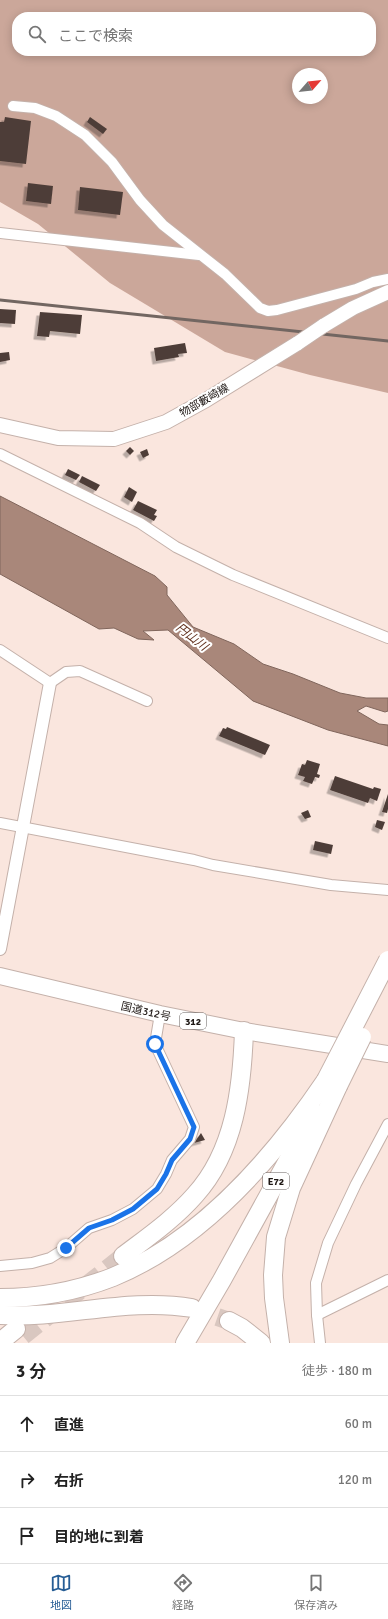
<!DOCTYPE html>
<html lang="ja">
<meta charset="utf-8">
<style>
body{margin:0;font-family:Signika,"Noto Sans JP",sans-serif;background:#f6f6f6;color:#222}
.compass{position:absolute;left:292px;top:68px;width:36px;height:36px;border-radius:50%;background:#fff;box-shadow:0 2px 10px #0003;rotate:62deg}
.stop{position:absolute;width:12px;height:12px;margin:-9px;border:3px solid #1a73e8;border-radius:50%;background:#fff}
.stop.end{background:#1a73e8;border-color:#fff;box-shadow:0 1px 4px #0008}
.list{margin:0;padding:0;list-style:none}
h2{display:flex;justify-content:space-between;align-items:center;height:52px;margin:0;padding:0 16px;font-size:17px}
h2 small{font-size:13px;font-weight:400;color:#767676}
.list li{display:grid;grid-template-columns:26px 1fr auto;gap:12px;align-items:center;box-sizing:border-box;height:56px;padding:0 16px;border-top:1px solid #e0e0e0}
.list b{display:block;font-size:15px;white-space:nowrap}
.list em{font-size:13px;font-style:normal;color:#767676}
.icon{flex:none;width:22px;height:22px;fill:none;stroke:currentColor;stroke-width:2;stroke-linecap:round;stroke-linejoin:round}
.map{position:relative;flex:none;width:388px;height:1343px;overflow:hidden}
.search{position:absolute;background:#fff;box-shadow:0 2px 10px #0003;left:12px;right:12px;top:12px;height:44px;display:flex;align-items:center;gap:10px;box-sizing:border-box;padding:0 14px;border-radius:16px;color:#767676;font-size:15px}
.sheet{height:220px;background:#fff}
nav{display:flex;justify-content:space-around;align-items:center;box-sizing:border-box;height:56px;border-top:1px solid #e0e0e0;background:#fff;font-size:11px;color:#767676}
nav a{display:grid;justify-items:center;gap:2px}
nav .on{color:#265d95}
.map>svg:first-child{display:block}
.forest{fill:#cba79a;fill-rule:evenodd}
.water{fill:#a9877a;stroke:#80665c}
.building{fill:#4e3e38;filter:url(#shadow)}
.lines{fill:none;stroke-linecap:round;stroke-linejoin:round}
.motorway-tunnel{stroke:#d9c7c0;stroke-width:18;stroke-dasharray:18 9;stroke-linecap:butt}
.minor-casing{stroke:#c4b1aa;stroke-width:12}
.tertiary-casing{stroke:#c4b1aa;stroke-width:14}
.secondary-casing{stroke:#c4b1aa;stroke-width:16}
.trunk-casing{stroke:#c4b1aa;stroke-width:18}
.motorway-casing{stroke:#c4b1aa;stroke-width:20}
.minor{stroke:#fff;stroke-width:10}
.tertiary{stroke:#fff;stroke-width:12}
.secondary{stroke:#fff;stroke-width:14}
.trunk{stroke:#fff;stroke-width:16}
.motorway{stroke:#fff;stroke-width:18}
.rail{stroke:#726661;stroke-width:3}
.secondary-bridge-casing{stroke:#c4b1aa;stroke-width:16;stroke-linecap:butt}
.motorway-bridge-casing{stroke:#c4b1aa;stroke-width:20;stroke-linecap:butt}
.secondary-bridge{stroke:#fff;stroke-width:14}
.motorway-bridge{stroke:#fff;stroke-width:18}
.route{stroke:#1a73e8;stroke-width:5}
.labels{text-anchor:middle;stroke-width:4;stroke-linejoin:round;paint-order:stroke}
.shield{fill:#fff;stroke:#625d5b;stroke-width:1}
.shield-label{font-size:10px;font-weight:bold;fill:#1f1815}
.street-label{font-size:11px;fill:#1f1815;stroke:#fff}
.water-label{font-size:12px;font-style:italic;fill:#62321f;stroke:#fff}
</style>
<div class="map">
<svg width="388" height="1343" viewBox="0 0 388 1343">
<defs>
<filter id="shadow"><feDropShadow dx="-3.5" dy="3.5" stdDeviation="0" flood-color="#0004"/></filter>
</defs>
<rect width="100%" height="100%" fill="#fae6de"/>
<!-- forest -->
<path class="forest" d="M0,0H388V393L310,375L225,352L110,283L38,224L0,202ZM17,17H371V51H17ZM298,74H322V98H298Z"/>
<!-- water -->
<path class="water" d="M0,496L155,576L167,587V595L193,627L234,644L263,664L293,674L340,693L366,698H388V711L385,712L366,706L357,711L379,724L388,725V746L328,730L253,701L168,630L143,631L154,640L138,639L114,628L99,629L0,574Z"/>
<!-- building -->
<g class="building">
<path d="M5,117L31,121L26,164L0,161V122H4Z"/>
<path d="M90,117L107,129L103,134L87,122Z"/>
<path d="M28,183L53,186L51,204L26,201Z"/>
<path d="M80,187L123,192L120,215L78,210Z"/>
<path d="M0,309L16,310L15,324L0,323Z"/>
<path d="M40,312L82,315L80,334L50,331L49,337L37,336Z"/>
<path d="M185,343L187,353L178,354L179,357L156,361L154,348Z"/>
<path d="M9,352L10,360L0,362V353Z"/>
<path d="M130,447L134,451L130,455L126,451Z"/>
<path d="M147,449L149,455L143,458L140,452Z"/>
<path d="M68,469L80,475L76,480L65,475Z"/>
<path d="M82,476L100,485L96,491L79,482Z"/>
<path d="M129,487L137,492L132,502L124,497Z"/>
<path d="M138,501L157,510L154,515L157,516L154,521L133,510Z"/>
<path d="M227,727L270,745L265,755L219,736L223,728L226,729Z"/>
<path d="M307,760L320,764L317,774L320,775L319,778L315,777L312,784L303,781L305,777L298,775L302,764L305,765Z"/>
<path d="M335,776L373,789L374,787L381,789L377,801L370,798L368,803L330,790Z"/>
<path d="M388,794V809L387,813L382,812Z"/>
<path d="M308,810L311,817L305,819L301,813Z"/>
<path d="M377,820L385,822L382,830L375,827Z"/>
<path d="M315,841L333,845L331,854L313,850Z"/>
<path d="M201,1133L205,1140L194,1143Z"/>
</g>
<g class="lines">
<!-- motorway-tunnel -->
<g class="motorway-tunnel">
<path d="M192,1308L229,1321"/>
<path d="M23,1336L123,1256"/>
</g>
<defs>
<g id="minor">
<path d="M13,106L35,108L56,116L85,135L112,162L140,200L163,225L225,274L260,308L268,311L277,310L356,289L373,282L388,279"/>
<path d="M0,233L199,255"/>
<path d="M0,454L140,523L176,547L233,575L388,638"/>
<path d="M0,650L50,683L66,672L80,671L147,701"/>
<path d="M0,823L194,860L213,865L331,885L388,890"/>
<path d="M0,1266L32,1263L50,1258L66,1248L89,1228L112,1220L133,1209L157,1189L166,1174L172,1160L190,1139L194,1127L155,1044L160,1014"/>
<path d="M317,1315L388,1280"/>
<path d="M320,1343L317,1315L316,1283L328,1243L356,1184L388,1124"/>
</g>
<path id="tertiary" d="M0,949L50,683"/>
<g id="secondary">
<path d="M323,326L353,308L388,292"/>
<path d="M0,425L58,438L114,439L166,422L206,400L298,343"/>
</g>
<path id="trunk" d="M0,976L160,1014L244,1031L388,1054"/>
<g id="motorway">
<path d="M123,1256C148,1237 174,1219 195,1195C235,1151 242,1088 244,1031"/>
<path d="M0,1298C39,1298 77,1291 113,1277C201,1241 274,1157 326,1080"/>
<path d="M0,1315C65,1319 127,1297 192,1308"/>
<path d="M229,1321L242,1328L261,1343"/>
<path d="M0,1342L16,1329"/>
<path d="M185,1343L222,1280L314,1113"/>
<path d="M280,1343L274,1298L273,1275L276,1237L291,1188L338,1086"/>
</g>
</defs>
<!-- minor casing -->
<use href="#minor" class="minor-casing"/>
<!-- tertiary casing -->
<use href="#tertiary" class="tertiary-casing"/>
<!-- secondary casing -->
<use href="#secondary" class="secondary-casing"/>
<!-- trunk casing -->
<use href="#trunk" class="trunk-casing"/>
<!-- motorway casing -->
<use href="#motorway" class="motorway-casing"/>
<!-- minor -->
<use href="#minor" class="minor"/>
<!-- tertiary -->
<use href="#tertiary" class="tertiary"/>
<!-- secondary -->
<use href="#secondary" class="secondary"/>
<!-- trunk -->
<use href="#trunk" class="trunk"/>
<!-- motorway -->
<use href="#motorway" class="motorway"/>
<!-- rail -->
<path class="rail" d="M0,300L388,341"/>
<defs>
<path id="secondary-bridge" d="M298,343L323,326"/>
<g id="motorway-bridge">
<path d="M326,1080L388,960"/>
<path d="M338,1086L362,1037"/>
</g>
</defs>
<!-- secondary-bridge casing -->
<use href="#secondary-bridge" class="secondary-bridge-casing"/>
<!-- motorway-bridge casing -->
<use href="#motorway-bridge" class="motorway-bridge-casing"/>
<!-- secondary-bridge -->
<use href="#secondary-bridge" class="secondary-bridge"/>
<!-- motorway-bridge -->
<use href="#motorway-bridge" class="motorway-bridge"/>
</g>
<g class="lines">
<!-- route -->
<path class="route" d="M66,1248L89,1228L112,1220L133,1209L157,1189L166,1174L172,1160L190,1139L194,1127L155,1044"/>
</g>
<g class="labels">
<!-- shield labels -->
<g class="shield">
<rect x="180" y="1013" width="26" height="16" rx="3"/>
<rect x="263" y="1173" width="26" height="16" rx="3"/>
</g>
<g class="shield-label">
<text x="193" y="1025">312</text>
<text x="276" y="1185">E72</text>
</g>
<!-- street labels -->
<g class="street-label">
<text transform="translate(204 400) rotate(-30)" y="4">物部藪崎線</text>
<text transform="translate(146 1011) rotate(13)" y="4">国道312号</text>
</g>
<!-- water labels -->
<g class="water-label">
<text transform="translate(192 637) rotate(38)" y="4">円山川</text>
</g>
</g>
</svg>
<svg class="compass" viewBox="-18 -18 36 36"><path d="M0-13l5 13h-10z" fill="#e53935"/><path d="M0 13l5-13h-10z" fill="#767676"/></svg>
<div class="stop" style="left:155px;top:1044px"></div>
<div class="stop end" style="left:66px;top:1248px"></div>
<div class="search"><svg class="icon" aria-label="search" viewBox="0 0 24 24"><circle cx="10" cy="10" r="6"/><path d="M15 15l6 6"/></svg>ここで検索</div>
</div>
<section class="sheet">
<h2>3 分<small>徒歩 · 180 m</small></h2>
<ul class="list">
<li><svg class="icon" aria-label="ahead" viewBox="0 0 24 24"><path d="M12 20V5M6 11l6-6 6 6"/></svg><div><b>直進</b></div><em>60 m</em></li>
<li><svg class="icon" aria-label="right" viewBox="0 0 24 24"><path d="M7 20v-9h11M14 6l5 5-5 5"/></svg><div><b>右折</b></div><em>120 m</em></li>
<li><svg class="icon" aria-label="arrive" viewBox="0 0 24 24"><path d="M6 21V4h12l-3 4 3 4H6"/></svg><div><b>目的地に到着</b></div></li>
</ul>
</section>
<nav>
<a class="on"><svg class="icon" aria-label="map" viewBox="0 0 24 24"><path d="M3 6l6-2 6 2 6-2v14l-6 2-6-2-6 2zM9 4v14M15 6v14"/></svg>地図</a>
<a><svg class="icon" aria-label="directions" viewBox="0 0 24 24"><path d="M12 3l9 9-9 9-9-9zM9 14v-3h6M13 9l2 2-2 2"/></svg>経路</a>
<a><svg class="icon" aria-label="saved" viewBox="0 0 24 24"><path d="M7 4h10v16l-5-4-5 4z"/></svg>保存済み</a>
</nav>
